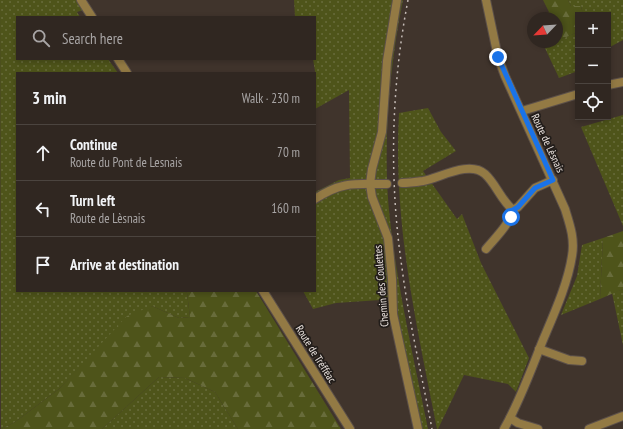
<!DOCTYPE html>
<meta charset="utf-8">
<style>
body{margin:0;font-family:"PT Sans Narrow",sans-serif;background:#3c332e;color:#f1f3f6}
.controls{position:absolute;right:12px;top:12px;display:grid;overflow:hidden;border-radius:0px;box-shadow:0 2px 6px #0003}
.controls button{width:36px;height:36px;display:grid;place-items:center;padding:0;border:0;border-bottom:1px solid #4b443f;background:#302721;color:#f1f3f6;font:20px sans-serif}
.compass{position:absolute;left:527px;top:12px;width:36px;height:36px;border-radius:50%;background:#302721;box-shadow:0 2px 6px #0003;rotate:245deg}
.stop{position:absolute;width:12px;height:12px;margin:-9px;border:3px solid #1a73e8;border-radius:50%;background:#fff}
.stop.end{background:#1a73e8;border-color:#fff;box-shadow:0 1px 4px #0008}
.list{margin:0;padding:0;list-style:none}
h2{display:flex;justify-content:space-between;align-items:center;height:52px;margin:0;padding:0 16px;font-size:17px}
h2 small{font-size:13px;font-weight:400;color:#a8a5a5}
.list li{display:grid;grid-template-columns:26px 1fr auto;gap:12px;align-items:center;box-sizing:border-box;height:56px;padding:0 16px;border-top:1px solid #4b443f}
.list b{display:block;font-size:15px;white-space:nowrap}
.list p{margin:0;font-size:13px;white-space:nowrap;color:#a8a5a5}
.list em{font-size:13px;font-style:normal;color:#a8a5a5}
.icon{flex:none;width:22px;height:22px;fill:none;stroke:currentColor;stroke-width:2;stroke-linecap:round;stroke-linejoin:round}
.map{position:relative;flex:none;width:623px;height:429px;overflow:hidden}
.search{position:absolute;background:#302721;box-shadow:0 2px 6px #0003;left:16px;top:16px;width:300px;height:44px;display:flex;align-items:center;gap:10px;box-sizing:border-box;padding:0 14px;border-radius:0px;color:#a8a5a5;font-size:15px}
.panel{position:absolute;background:#302721;box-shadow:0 2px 6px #0003;left:16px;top:72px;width:300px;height:220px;border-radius:0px}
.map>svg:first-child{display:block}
.grass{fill:url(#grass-dots)}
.forest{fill:url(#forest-firs)}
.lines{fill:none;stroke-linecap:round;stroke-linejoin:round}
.minor-casing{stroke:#5c5049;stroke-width:10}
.minor{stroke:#937a44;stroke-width:8}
.rail{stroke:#c5bcb7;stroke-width:1.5;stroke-dasharray:2 4;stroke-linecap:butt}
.route{stroke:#1a73e8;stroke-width:5}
.labels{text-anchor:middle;stroke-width:3.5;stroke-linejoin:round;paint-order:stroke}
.street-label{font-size:11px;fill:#ede5e0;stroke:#221d1a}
</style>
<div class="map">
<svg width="623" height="429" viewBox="0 0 623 429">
<defs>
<pattern id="grass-dots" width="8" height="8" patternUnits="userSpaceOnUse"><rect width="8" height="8" fill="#4e541a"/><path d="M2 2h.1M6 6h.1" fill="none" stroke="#686c3b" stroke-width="1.8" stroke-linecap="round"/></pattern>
<pattern id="forest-firs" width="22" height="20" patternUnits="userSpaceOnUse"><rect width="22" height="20" fill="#4e541a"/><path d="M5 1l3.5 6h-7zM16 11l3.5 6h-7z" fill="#686c3b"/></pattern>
</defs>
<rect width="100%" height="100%" fill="#40342c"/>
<!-- grass -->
<g class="grass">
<path d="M0,0H77L83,10L77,12L80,17H17V59H108L118,73H17V291H184L187,293L190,317L179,318L152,306L89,358L59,389L15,422L1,429Z"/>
<path d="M294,0H403C389,69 382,150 390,220C398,291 414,360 428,429H420L395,299L336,303L313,309L303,291H315V192L339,180L350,178L349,90L315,109L316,77L313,59H315V17H295Z"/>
<path d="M568,0H623V40L608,48V15H583L581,6H571Z"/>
<path d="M578,32V71L559,78L544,46Z"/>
<path d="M428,108L441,132L456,151L423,171L457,219L462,214L481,263L529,358L516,392L508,384L464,375L438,429H437C416,322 393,223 399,113Z"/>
<path d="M623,115V226L581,127Z"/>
<path d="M603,238L600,299L561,315L577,276L582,245Z"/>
<path d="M623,289V345L612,293Z"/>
<path d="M159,377L185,378L215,392L238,429H102Z"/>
</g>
<!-- forest -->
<g class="forest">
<path d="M543,0H568L571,6H581L583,15H578V32L557,41V18H535L549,12Z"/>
<path d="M623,231V289L600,299L603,238Z"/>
<path d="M184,291H256L341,429H238L215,392L185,378L159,377L102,429H1L15,422L59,389L127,316L152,306L179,318L190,317L187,293Z"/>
</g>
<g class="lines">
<defs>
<g id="minor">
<path d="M81,0L92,17"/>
<path d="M397,0L387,61L382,132L372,169L370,184L372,197L388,238L392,279L393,314L418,429"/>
<path d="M486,0L498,57L505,76L565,209C570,225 575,239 572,256C568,283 554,314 543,340C531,370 520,401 504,429"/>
<path d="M118,59L127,73"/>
<path d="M608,85L623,82"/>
<path d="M522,111L578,94"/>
<path d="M402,183C409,183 416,182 423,181C440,178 469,160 485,174C496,184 501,200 513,210L518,207L535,188L553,180"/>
<path d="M315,199C342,181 356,184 387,184"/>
<path d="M486,249C496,237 509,225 513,210"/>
<path d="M263,291L350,429"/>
<path d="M539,349L569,360L582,361"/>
<path d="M510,418L518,423L538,429"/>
<path d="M589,429L623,416"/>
</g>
</defs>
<!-- minor casing -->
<use href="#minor" class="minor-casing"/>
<!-- minor -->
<use href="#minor" class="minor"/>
<!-- rail -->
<path class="rail" d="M408,0C391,88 389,180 402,268C409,322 422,376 432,429"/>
</g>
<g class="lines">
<!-- route -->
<path class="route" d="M498,57L553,180L535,188L518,207L513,210L511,217"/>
</g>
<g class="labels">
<!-- street labels -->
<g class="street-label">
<text transform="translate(548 143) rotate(65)" y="4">Route de Lèsnais</text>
<text transform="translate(381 286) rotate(-95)" y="4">Chemin des Coulettes</text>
<text transform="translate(316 354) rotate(58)" y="4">Route de Tréfféac</text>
</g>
</g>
</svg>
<div class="controls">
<button>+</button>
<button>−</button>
<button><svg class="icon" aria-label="locate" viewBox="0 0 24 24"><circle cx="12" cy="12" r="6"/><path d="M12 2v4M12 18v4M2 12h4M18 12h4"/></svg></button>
</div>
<svg class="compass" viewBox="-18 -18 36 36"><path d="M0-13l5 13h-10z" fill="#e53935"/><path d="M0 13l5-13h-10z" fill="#a8a5a5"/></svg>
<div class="stop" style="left:511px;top:217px"></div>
<div class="stop end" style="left:498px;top:57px"></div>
<div class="search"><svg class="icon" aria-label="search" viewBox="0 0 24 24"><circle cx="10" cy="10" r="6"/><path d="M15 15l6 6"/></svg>Search here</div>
<section class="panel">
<h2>3 min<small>Walk · 230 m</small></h2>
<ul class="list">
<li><svg class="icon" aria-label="ahead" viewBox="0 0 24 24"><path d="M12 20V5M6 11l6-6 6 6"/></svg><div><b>Continue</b><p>Route du Pont de Lesnais</p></div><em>70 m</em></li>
<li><svg class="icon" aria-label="left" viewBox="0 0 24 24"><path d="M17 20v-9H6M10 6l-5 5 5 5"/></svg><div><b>Turn left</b><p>Route de Lèsnais</p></div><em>160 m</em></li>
<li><svg class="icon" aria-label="arrive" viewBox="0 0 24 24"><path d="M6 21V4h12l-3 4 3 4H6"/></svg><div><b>Arrive at destination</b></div></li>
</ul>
</section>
</div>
